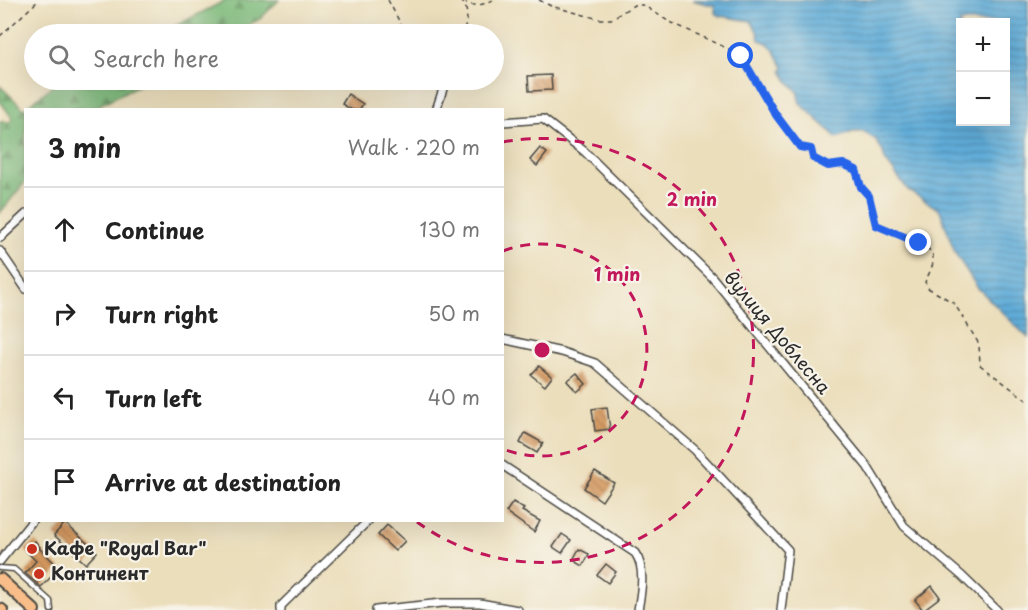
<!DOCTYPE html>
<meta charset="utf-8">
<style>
body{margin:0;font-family:"Playpen Sans",sans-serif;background:#f2f2f2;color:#222}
.controls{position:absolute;right:18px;top:18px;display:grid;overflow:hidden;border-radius:0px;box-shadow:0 6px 24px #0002}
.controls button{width:54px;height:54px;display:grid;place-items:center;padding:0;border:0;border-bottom:2px solid #e0e0e0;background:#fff;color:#222;font:30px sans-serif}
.stop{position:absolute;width:18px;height:18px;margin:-14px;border:4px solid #2563eb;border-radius:50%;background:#fff}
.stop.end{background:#2563eb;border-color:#fff;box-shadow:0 2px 6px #0008}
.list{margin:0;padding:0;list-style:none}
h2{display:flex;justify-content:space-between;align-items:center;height:78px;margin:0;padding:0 24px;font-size:26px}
h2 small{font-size:20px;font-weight:400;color:#767676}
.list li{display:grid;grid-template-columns:39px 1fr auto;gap:18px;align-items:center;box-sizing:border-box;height:84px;padding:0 24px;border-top:2px solid #e0e0e0}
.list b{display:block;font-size:22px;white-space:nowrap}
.list em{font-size:20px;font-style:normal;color:#767676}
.icon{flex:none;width:33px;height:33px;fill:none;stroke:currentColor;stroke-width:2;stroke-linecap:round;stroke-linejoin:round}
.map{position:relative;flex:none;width:1028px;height:610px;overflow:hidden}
.search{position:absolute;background:#fff;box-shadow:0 6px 24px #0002;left:24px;top:24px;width:480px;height:66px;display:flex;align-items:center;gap:15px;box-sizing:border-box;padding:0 21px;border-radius:33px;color:#767676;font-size:22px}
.panel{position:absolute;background:#fff;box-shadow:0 6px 24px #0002;left:24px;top:108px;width:480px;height:414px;border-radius:0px}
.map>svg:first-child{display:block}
.forest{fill:url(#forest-firs);stroke:#547252;stroke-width:1.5}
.water{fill:url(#water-rules);stroke:#456c82;stroke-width:1.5;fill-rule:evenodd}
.building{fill:url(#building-back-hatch)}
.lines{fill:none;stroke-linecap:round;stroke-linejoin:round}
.service-casing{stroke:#484641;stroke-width:7}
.minor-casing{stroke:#484641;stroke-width:10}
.primary-casing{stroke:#484641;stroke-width:14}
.path{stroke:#484641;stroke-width:1.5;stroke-dasharray:4.5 4.5;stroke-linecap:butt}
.service{stroke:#fff;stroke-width:4}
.minor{stroke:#fff;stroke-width:7}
.primary{stroke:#f8bd89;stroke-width:10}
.route{stroke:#2563eb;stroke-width:8}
.ring{fill:none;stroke:#c2185b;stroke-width:3;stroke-dasharray:10 8}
.poi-dot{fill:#c8321e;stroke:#f7f3e8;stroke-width:2}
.labels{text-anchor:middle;stroke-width:4.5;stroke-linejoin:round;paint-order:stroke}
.street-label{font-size:18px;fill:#2b2b2b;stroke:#f7f3e8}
.poi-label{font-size:18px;font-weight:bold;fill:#2b2b2b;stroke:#f7f3e8;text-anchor:start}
.centre{fill:#c2185b;stroke:#f7f3e8;stroke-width:3}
.ring-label{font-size:18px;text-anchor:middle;font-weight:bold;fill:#c2185b;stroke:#f7f3e8;stroke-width:4.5;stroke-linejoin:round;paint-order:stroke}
</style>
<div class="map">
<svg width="1028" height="610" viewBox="0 0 1028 610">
<defs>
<pattern id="forest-firs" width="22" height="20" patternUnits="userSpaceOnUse" patternTransform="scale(1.5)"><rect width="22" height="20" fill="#7dba7a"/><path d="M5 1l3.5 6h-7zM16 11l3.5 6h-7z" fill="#679764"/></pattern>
<pattern id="water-rules" width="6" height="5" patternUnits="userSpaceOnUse" patternTransform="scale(1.5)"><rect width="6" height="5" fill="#5facd8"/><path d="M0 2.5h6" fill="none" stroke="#4f8caf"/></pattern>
<pattern id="building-back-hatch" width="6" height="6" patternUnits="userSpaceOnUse" patternTransform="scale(1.5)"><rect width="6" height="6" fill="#d4985e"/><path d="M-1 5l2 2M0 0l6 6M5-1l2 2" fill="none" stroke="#ac7c4e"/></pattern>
</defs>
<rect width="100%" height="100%" fill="#f7f3e8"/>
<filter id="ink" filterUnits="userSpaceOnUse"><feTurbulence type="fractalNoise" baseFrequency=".0167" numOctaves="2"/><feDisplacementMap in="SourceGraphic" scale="12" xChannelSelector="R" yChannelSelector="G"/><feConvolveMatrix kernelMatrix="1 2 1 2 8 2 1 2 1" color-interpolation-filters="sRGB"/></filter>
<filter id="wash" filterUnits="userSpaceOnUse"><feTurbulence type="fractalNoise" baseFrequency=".008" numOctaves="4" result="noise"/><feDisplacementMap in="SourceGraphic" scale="24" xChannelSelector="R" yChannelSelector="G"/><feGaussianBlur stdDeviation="1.35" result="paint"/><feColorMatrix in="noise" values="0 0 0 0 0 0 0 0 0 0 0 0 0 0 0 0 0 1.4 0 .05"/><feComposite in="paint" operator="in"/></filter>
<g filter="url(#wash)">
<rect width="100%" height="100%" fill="#ebdebb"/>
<!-- forest -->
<g class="forest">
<path d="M226,0H279L260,19L230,34H160Z"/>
<path d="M60,80H148L92,109L26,110L25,182L0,213V121L8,123L13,119L0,101V86L24,109Z"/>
</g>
<!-- water -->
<path class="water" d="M692,0H1028V338L977,287L955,253L940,210L908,190L885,160L883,152L875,139L863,132H853L837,138L800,103L798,96V92L788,81L782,71L784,67C776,56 774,43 759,40L758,33L751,21L721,16L715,13V6ZM960,22H1006V122H960Z"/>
<g id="blocks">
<!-- building -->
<g class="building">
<path d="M551,75L552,90L529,91L528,76Z"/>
<path d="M348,94L363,104L359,110H352L342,104Z"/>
<path d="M540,148L547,153L537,166L530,160Z"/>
<path d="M539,366L552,377L545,386L531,375Z"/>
<path d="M577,373L586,384L577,392L567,381Z"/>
<path d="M607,407L610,429L595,431L592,409Z"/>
<path d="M525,433L543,443L537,453L520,443Z"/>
<path d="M595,471L614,483L602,501L584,488Z"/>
<path d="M513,502L524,509L522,511L540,521L534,532L506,512Z"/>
<path d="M65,523L97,552L86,564L54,535Z"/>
<path d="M387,525L405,541L395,551L378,535Z"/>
<path d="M562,534L571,540L562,553L553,547Z"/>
<path d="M35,541L40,547L39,548L60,568L41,587L25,573L36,561L25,550Z"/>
<path d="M579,549L589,554L583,566L573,560Z"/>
<path d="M606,564L616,572L608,583L597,575Z"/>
<path d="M932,586L940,597L923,610L915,600Z"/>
</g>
</g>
</g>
<g filter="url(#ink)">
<use href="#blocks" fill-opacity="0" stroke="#484641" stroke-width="1.5"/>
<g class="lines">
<defs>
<path id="service" d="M0,568L14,569L50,601L51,610"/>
<g id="minor">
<path d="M436,110L446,80"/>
<path d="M502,122L543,119L584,151L712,277L867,466L904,526L962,576L997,610"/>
<path d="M0,238L26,214"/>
<path d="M0,251L26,289"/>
<path d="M502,339L562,352L595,363L695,450L788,550L781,610"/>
<path d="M502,465L635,553C646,568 641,593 638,610"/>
<path d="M0,561L33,520"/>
<path d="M281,610V606L286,601L369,520"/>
<path d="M376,610L442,603H480L518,610"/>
</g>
<g id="primary">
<path d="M0,579L34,610"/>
<path d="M0,609L2,610"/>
</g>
</defs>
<!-- service casing -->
<use href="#service" class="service-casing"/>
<!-- minor casing -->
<use href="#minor" class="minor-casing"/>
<!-- primary casing -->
<use href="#primary" class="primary-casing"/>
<!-- path -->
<g class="path">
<path d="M388,0L406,34"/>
<path d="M461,0C470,12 467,20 463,34"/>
<path d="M539,0L551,6L599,19H611L634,5H643L668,21L731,50L741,56L747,64L775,115L800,147L811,149L813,158L828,166L842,164L856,169L861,187L869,196L876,225C888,234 933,241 933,258C934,266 928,275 925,282L928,288L954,303L979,344L980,365L1028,401"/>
<path d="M463,1C473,8 482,5 493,0"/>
<path d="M0,36L39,0"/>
</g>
<!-- service -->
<use href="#service" class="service"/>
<!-- minor -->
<use href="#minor" class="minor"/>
<!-- primary -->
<use href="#primary" class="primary"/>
</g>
</g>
<g class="lines" filter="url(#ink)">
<!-- route -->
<path class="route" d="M741,56L776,115L800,147L811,149L813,158L828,166L843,164L856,170L861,187L869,196L876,225L919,243"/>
</g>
<!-- distance rings -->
<g class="ring">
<path d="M503 251A106 106 0 1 1 503 449"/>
<path d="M503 142A212 212 0 1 1 417 522"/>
</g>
<!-- markers -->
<g class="poi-dot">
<circle cx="32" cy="549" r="6"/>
<circle cx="39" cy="574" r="6"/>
</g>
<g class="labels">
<!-- street labels -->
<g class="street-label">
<text transform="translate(777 333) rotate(50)" y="6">вулиця Доблесна</text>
</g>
<!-- poi labels -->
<g class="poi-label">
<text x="44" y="555">Кафе "Royal Bar"</text>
<text x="51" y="580">Континент</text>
</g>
</g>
<circle cx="542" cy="350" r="9" class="centre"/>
<g class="ring-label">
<text x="692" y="206">2 min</text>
<text x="617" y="281">1 min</text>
</g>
</svg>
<div class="controls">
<button>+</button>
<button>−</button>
</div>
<div class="stop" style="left:741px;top:56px"></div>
<div class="stop end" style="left:919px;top:243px"></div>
<div class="search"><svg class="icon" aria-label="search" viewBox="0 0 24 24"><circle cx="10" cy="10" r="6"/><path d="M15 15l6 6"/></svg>Search here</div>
<section class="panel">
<h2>3 min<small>Walk · 220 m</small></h2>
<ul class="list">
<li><svg class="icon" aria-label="ahead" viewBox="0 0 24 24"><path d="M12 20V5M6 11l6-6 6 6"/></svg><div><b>Continue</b></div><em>130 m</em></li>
<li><svg class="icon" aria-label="right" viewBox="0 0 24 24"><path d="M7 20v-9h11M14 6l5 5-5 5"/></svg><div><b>Turn right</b></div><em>50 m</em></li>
<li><svg class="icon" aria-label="left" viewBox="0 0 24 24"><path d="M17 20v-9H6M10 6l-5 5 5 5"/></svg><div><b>Turn left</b></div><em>40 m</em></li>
<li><svg class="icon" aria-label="arrive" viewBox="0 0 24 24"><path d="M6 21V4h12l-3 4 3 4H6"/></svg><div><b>Arrive at destination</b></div></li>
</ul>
</section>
</div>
